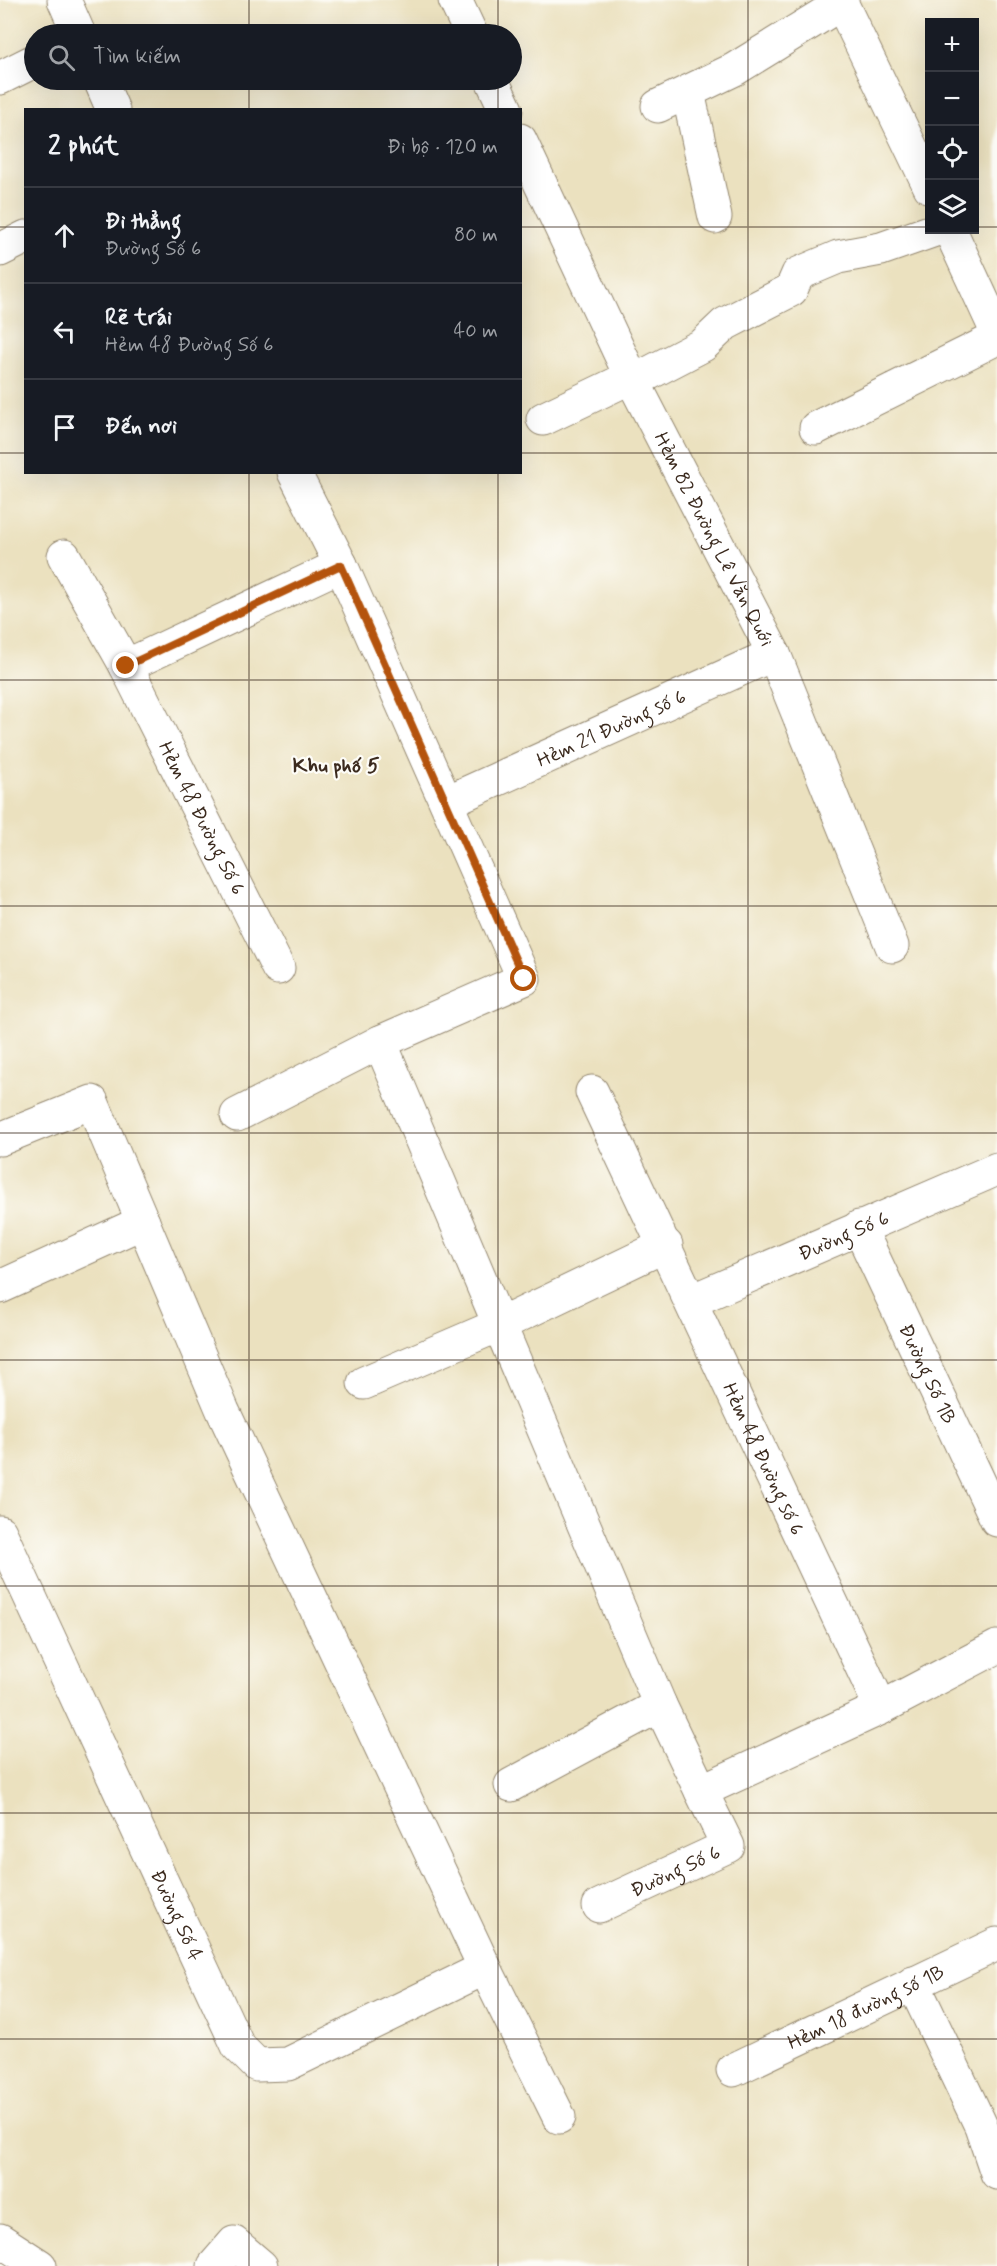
<!DOCTYPE html>
<html lang="vi">
<meta charset="utf-8">
<style>
body{margin:0;font-family:Mynerve,sans-serif;background:#20242c;color:#f1f3f6}
.controls{position:absolute;right:18px;top:18px;display:grid;overflow:hidden;border-radius:0px;box-shadow:0 6px 24px #0002}
.controls button{width:54px;height:54px;display:grid;place-items:center;padding:0;border:0;border-bottom:2px solid #363941;background:#171b24;color:#f1f3f6;font:30px sans-serif}
.stop{position:absolute;width:18px;height:18px;margin:-14px;border:4px solid #b45309;border-radius:50%;background:#fff}
.stop.end{background:#b45309;border-color:#fff;box-shadow:0 2px 6px #0008}
.list{margin:0;padding:0;list-style:none}
h2{display:flex;justify-content:space-between;align-items:center;height:78px;margin:0;padding:0 24px;font-size:26px}
h2 small{font-size:20px;font-weight:400;color:#9ea1a6}
.list li{display:grid;grid-template-columns:39px 1fr auto;gap:18px;align-items:center;box-sizing:border-box;height:96px;padding:0 24px;border-top:2px solid #363941}
.list b{display:block;font-size:22px;white-space:nowrap}
.list p{margin:0;font-size:20px;white-space:nowrap;color:#9ea1a6}
.list em{font-size:20px;font-style:normal;color:#9ea1a6}
.icon{flex:none;width:33px;height:33px;fill:none;stroke:currentColor;stroke-width:2;stroke-linecap:round;stroke-linejoin:round}
.map{position:relative;flex:none;width:997px;height:2266px;overflow:hidden}
.search{position:absolute;background:#171b24;box-shadow:0 6px 24px #0002;left:24px;top:24px;width:498px;height:66px;display:flex;align-items:center;gap:15px;box-sizing:border-box;padding:0 21px;border-radius:33px;color:#9ea1a6;font-size:22px}
.panel{position:absolute;background:#171b24;box-shadow:0 6px 24px #0002;left:24px;top:108px;width:498px;height:366px;border-radius:0px}
.map>svg:first-child{display:block}
.lines{fill:none;stroke-linecap:round;stroke-linejoin:round}
.minor-casing{stroke:#93866e;stroke-width:35}
.minor{stroke:#fff;stroke-width:33}
.route{stroke:#b45309;stroke-width:8}
.grid{fill:none;stroke:#3b2a1e;stroke-width:1.5;stroke-opacity:0.55}
.labels{text-anchor:middle;stroke-width:4.5;stroke-linejoin:round;paint-order:stroke}
.street-label{font-size:20px;fill:#3b2a1e;stroke:#fdfcf7}
.neighbourhood-label{font-size:21px;font-weight:bold;fill:#3b2a1e;stroke:#fdfcf7}
</style>
<div class="map">
<svg width="997" height="2266" viewBox="0 0 997 2266">
<rect width="100%" height="100%" fill="#fdfcf7"/>
<filter id="ink" filterUnits="userSpaceOnUse"><feTurbulence type="fractalNoise" baseFrequency=".0167" numOctaves="2"/><feDisplacementMap in="SourceGraphic" scale="12" xChannelSelector="R" yChannelSelector="G"/><feConvolveMatrix kernelMatrix="1 2 1 2 8 2 1 2 1" color-interpolation-filters="sRGB"/></filter>
<filter id="wash" filterUnits="userSpaceOnUse"><feTurbulence type="fractalNoise" baseFrequency=".008" numOctaves="4" result="noise"/><feDisplacementMap in="SourceGraphic" scale="24" xChannelSelector="R" yChannelSelector="G"/><feGaussianBlur stdDeviation="1.35" result="paint"/><feColorMatrix in="noise" values="0 0 0 0 0 0 0 0 0 0 0 0 0 0 0 0 0 1.4 0 .05"/><feComposite in="paint" operator="in"/></filter>
<g filter="url(#wash)">
<rect width="100%" height="100%" fill="#ebe1bf"/>
</g>
<g filter="url(#ink)">
<g class="lines">
<defs>
<g id="minor">
<path d="M64,0L79,34"/>
<path d="M455,0L471,34"/>
<path d="M840,0L930,187"/>
<path d="M0,78L34,61"/>
<path d="M100,80L113,110"/>
<path d="M492,80L506,110"/>
<path d="M688,92L715,217"/>
<path d="M658,106L735,69L842,3"/>
<path id="s1" d="M520,140L631,377L774,654L892,946"/>
<path d="M950,230L997,332"/>
<path d="M0,250L26,237"/>
<path d="M634,381L703,345L725,324L791,290L798,274L838,257L881,249L935,230"/>
<path d="M543,419L631,377"/>
<path d="M816,428L997,338"/>
<path d="M64,556L126,666L341,565"/>
<path id="s2" d="M126,666L278,968"/>
<path id="s3" d="M447,802L774,654"/>
<path d="M380,1042L660,1705L701,1791L881,1708"/>
<path id="s4" d="M592,1092L881,1708L997,1647"/>
<path d="M237,1115L380,1042L524,979L341,565L294,472"/>
<path d="M0,1139L92,1102L223,1411L485,1968L559,2117"/>
<path id="s5" d="M859,1227L997,1520"/>
<path d="M0,1287L143,1222"/>
<path id="s6" d="M691,1301L997,1169"/>
<path d="M364,1383L499,1325L666,1245"/>
<path id="s7" d="M0,1532L238,2046L257,2065L288,2064L485,1968"/>
<path d="M511,1785L660,1705"/>
<path id="s8" d="M599,1906L728,1846L701,1791"/>
<path d="M913,1983L981,2126L997,2173"/>
<path id="s9" d="M733,2070L997,1944"/>
<path d="M0,2240L40,2266"/>
<path d="M214,2266L234,2243L261,2266"/>
</g>
</defs>
<!-- minor casing -->
<use href="#minor" class="minor-casing"/>
<!-- minor -->
<use href="#minor" class="minor"/>
</g>
</g>
<g class="lines" filter="url(#ink)">
<!-- route -->
<path class="route" d="M126,666L341,565L524,979"/>
</g>
<!-- grid -->
<path class="grid" d="M249,0V34M498,0V34M748,0V2266M249,80V110M498,80V110M0,227H26M520,227H930M974,227H997M0,453H26M520,453H997M249,472V2266M498,472V2266M0,680H997M0,906H997M0,1133H997M0,1360H997M0,1586H997M0,1813H997M0,2039H997"/>
<g class="labels">
<!-- street labels -->
<g class="street-label">
<text dy="7" stroke="none"><textPath href="#s1" startOffset="444">Hẻm 82 Đường Lê Văn Quới</textPath></text>
<text dy="7" stroke="none"><textPath href="#s3" startOffset="180">Hẻm 21 Đường số 6</textPath></text>
<text dy="7" stroke="none"><textPath href="#s2" startOffset="170">Hẻm 48 Đường Số 6</textPath></text>
<text dy="7" stroke="none"><textPath href="#s6" startOffset="166">Đường Số 6</textPath></text>
<text dy="7" stroke="none"><textPath href="#s5" startOffset="162">Đường Số 1B</textPath></text>
<text dy="7" stroke="none"><textPath href="#s4" startOffset="405">Hẻm 48 Đường số 6</textPath></text>
<text dy="7" stroke="none"><textPath href="#s8" startOffset="84">Đường Số 6</textPath></text>
<text dy="7" stroke="none"><textPath href="#s7" startOffset="422">Đường Số 4</textPath></text>
<text dy="7" stroke="none"><textPath href="#s9" startOffset="147">Hẻm 18 đường số 1B</textPath></text>
</g>
<!-- neighbourhood labels -->
<g class="neighbourhood-label">
<text x="336" y="772">Khu phố 5</text>
</g>
</g>
</svg>
<div class="controls">
<button>+</button>
<button>−</button>
<button><svg class="icon" aria-label="locate" viewBox="0 0 24 24"><circle cx="12" cy="12" r="6"/><path d="M12 2v4M12 18v4M2 12h4M18 12h4"/></svg></button>
<button><svg class="icon" aria-label="layers" viewBox="0 0 24 24"><path d="M12 4l9 5-9 5-9-5zM3 14l9 5 9-5"/></svg></button>
</div>
<div class="stop" style="left:524px;top:979px"></div>
<div class="stop end" style="left:126px;top:666px"></div>
<div class="search"><svg class="icon" aria-label="search" viewBox="0 0 24 24"><circle cx="10" cy="10" r="6"/><path d="M15 15l6 6"/></svg>Tìm kiếm</div>
<section class="panel">
<h2>2 phút<small>Đi bộ · 120 m</small></h2>
<ul class="list">
<li><svg class="icon" aria-label="ahead" viewBox="0 0 24 24"><path d="M12 20V5M6 11l6-6 6 6"/></svg><div><b>Đi thẳng</b><p>Đường Số 6</p></div><em>80 m</em></li>
<li><svg class="icon" aria-label="left" viewBox="0 0 24 24"><path d="M17 20v-9H6M10 6l-5 5 5 5"/></svg><div><b>Rẽ trái</b><p>Hẻm 48 Đường Số 6</p></div><em>40 m</em></li>
<li><svg class="icon" aria-label="arrive" viewBox="0 0 24 24"><path d="M6 21V4h12l-3 4 3 4H6"/></svg><div><b>Đến nơi</b></div></li>
</ul>
</section>
</div>
